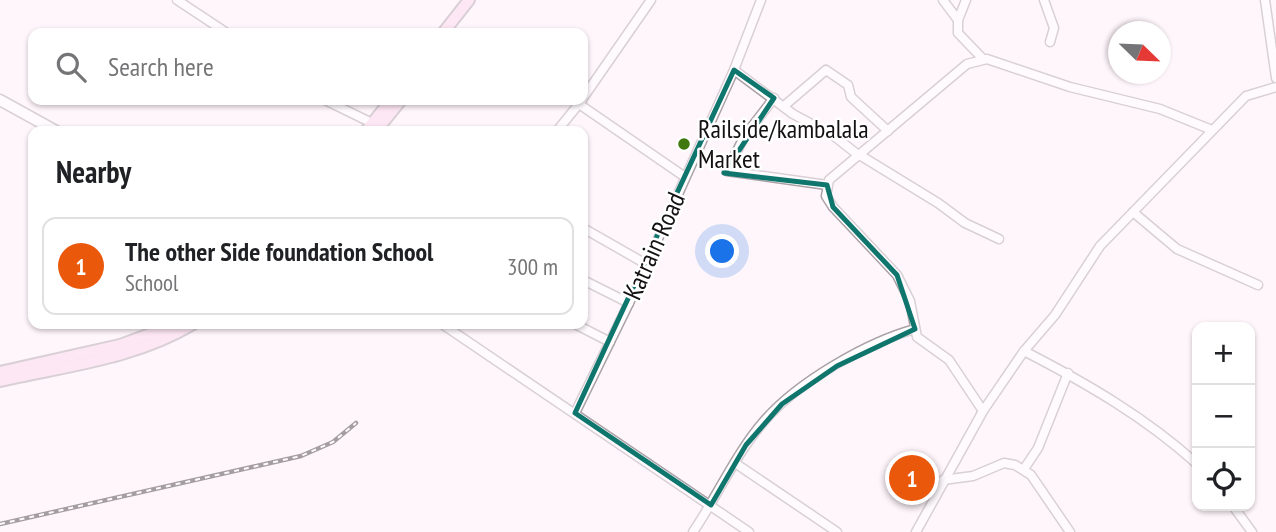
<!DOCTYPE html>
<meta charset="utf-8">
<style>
body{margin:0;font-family:"PT Sans Narrow",sans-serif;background:#f6f6f6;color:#202124}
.controls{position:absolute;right:21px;bottom:21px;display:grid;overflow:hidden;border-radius:14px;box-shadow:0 2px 5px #0004}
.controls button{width:63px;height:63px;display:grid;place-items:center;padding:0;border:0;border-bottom:2px solid #e0e0e0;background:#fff;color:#202124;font:35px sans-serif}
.compass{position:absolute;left:1108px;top:21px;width:63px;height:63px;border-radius:50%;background:#fff;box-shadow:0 2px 5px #0004;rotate:113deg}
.you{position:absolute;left:723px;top:252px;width:24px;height:24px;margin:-18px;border:5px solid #fff;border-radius:50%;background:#1a73e8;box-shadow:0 0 0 10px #1a73e833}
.badge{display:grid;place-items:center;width:46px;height:46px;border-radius:50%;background:#ea580c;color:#fff;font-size:23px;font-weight:700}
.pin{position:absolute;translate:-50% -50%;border:4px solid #fff;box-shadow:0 2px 7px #0006}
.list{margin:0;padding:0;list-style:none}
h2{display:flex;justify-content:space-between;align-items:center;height:91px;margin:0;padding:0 28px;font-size:30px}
h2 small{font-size:23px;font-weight:400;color:#757577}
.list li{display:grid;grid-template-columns:46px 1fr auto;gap:21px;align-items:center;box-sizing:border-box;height:98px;margin:0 14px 14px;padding:0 14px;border:2px solid #e0e0e0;border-radius:14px}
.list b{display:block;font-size:26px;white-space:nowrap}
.list p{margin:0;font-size:23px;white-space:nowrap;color:#757577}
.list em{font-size:23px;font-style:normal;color:#757577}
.icon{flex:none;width:38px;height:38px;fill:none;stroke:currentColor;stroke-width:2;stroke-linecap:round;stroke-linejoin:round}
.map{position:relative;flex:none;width:1276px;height:532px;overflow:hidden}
.search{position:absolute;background:#fff;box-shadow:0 2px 5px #0004;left:28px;top:28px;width:560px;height:77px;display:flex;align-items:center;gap:18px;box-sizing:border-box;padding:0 24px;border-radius:14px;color:#757577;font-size:26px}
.panel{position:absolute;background:#fff;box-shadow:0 2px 5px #0004;left:28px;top:126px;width:560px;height:203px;border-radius:14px}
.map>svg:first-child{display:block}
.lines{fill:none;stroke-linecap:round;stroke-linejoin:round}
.minor-casing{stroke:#aba2a7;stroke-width:11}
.tertiary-casing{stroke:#aba2a7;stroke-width:13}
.secondary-casing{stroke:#aba2a7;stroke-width:14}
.minor{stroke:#fff;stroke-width:8}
.tertiary{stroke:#fff;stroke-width:10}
.secondary{stroke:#fad6ec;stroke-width:10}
.rail-casing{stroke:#363235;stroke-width:4.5}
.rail{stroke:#fff;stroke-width:2;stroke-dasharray:5;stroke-linecap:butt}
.marked{fill:none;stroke:#0f766e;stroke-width:5;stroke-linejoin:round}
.poi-dot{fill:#3e780e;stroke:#fff;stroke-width:2.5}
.labels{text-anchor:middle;stroke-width:5;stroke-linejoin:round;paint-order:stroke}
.poi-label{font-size:26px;fill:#141113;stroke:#fff;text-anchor:start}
.street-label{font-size:26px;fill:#141113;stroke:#fff}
</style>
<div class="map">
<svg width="1276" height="532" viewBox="0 0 1276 532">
<rect width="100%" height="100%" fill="#fff6fb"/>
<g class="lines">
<defs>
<g id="minor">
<path d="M177,0L227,33"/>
<path d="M943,0L958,20"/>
<path d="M966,0L958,20V33L983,59"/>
<path d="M1044,0L1054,28L1050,42"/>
<path d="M1265,0L1276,78"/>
<path d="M734,70L793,114L834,136L857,154"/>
<path d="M583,98L651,0"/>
<path d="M774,98L744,137L727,171L827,185"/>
<path d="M325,100L372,123"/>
<path d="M579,104L685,177"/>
<path d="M784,106L826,70L848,85L851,97L888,131"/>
<path d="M557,131L582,100"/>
<path d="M858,154L938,203L965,223L999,239"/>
<path d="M1133,212L1177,249L1258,285"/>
<path d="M583,228L646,264"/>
<path d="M583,280L629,303"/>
<path d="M442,324L749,532"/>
<path d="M575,324L610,342"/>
<path d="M1024,351C1086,383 1145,417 1197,464"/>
<path d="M983,411L949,360L917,337L910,301L897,275L833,207L826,196L829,180L967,64L987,59L1070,87L1160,109L1212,130"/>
<path d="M575,413L629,303L734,70L761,0"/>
<path d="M735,463L837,532"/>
<path d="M1024,469L1038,448L1068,373"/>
<path d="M943,480L973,476L1004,463L1015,465L1031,475L1070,532"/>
<path d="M1233,506L1252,532"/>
<path d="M693,532C718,495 736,453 765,420C798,382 867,342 915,329"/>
<path d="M916,532L983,411L1024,351L1055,315L1100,246L1246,96L1276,87"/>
</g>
<path id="tertiary" d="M0,100L56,131"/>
<g id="secondary">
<path d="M443,33L469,0"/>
<path d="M366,131L391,100"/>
<path d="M376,131L401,100"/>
<path d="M0,372L120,345L177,324"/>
<path d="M0,381C65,366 135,359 193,324"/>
</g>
</defs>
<!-- minor casing -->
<use href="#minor" class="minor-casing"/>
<!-- tertiary casing -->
<use href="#tertiary" class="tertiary-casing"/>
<!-- secondary casing -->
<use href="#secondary" class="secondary-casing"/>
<!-- minor -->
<use href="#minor" class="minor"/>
<!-- tertiary -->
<use href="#tertiary" class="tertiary"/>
<!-- secondary -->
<use href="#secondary" class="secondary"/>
<defs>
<path id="rail" d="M0,524L301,456L333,442L356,423"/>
</defs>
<!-- rail casing -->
<use href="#rail" class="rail-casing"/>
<!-- rail -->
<use href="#rail" class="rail"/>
</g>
<!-- marked area -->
<path d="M0 0H1276V532H0ZM734,70L774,98L724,173L827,185L833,207L897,275L915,329L837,366L782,404L746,445L711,505L575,413Z" fill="#fff6fb" fill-opacity=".55" fill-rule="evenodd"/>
<path class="marked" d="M734,70L774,98L724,173L827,185L833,207L897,275L915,329L837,366L782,404L746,445L711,505L575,413Z"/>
<!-- markers -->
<circle class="poi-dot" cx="684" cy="144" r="7"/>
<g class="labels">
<!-- poi labels -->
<g class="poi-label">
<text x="698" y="138">Railside/kambalala<tspan x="698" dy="30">Market</tspan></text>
</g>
<!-- street labels -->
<g class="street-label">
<text transform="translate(654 246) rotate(-66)" y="9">Katrain Road</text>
</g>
</g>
</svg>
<div class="controls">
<button>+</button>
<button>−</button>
<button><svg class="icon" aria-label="locate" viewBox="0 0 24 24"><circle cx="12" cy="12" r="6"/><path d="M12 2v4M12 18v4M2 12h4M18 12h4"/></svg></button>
</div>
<svg class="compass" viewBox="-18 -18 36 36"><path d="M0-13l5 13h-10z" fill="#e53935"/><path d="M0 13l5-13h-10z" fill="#757577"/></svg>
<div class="you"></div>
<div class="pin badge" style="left:912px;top:478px">1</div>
<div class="search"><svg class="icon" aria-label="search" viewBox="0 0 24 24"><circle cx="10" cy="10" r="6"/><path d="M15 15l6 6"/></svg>Search here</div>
<section class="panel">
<h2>Nearby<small></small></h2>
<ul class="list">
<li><span class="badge">1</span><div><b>The other Side foundation School</b><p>School</p></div><em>300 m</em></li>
</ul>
</section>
</div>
